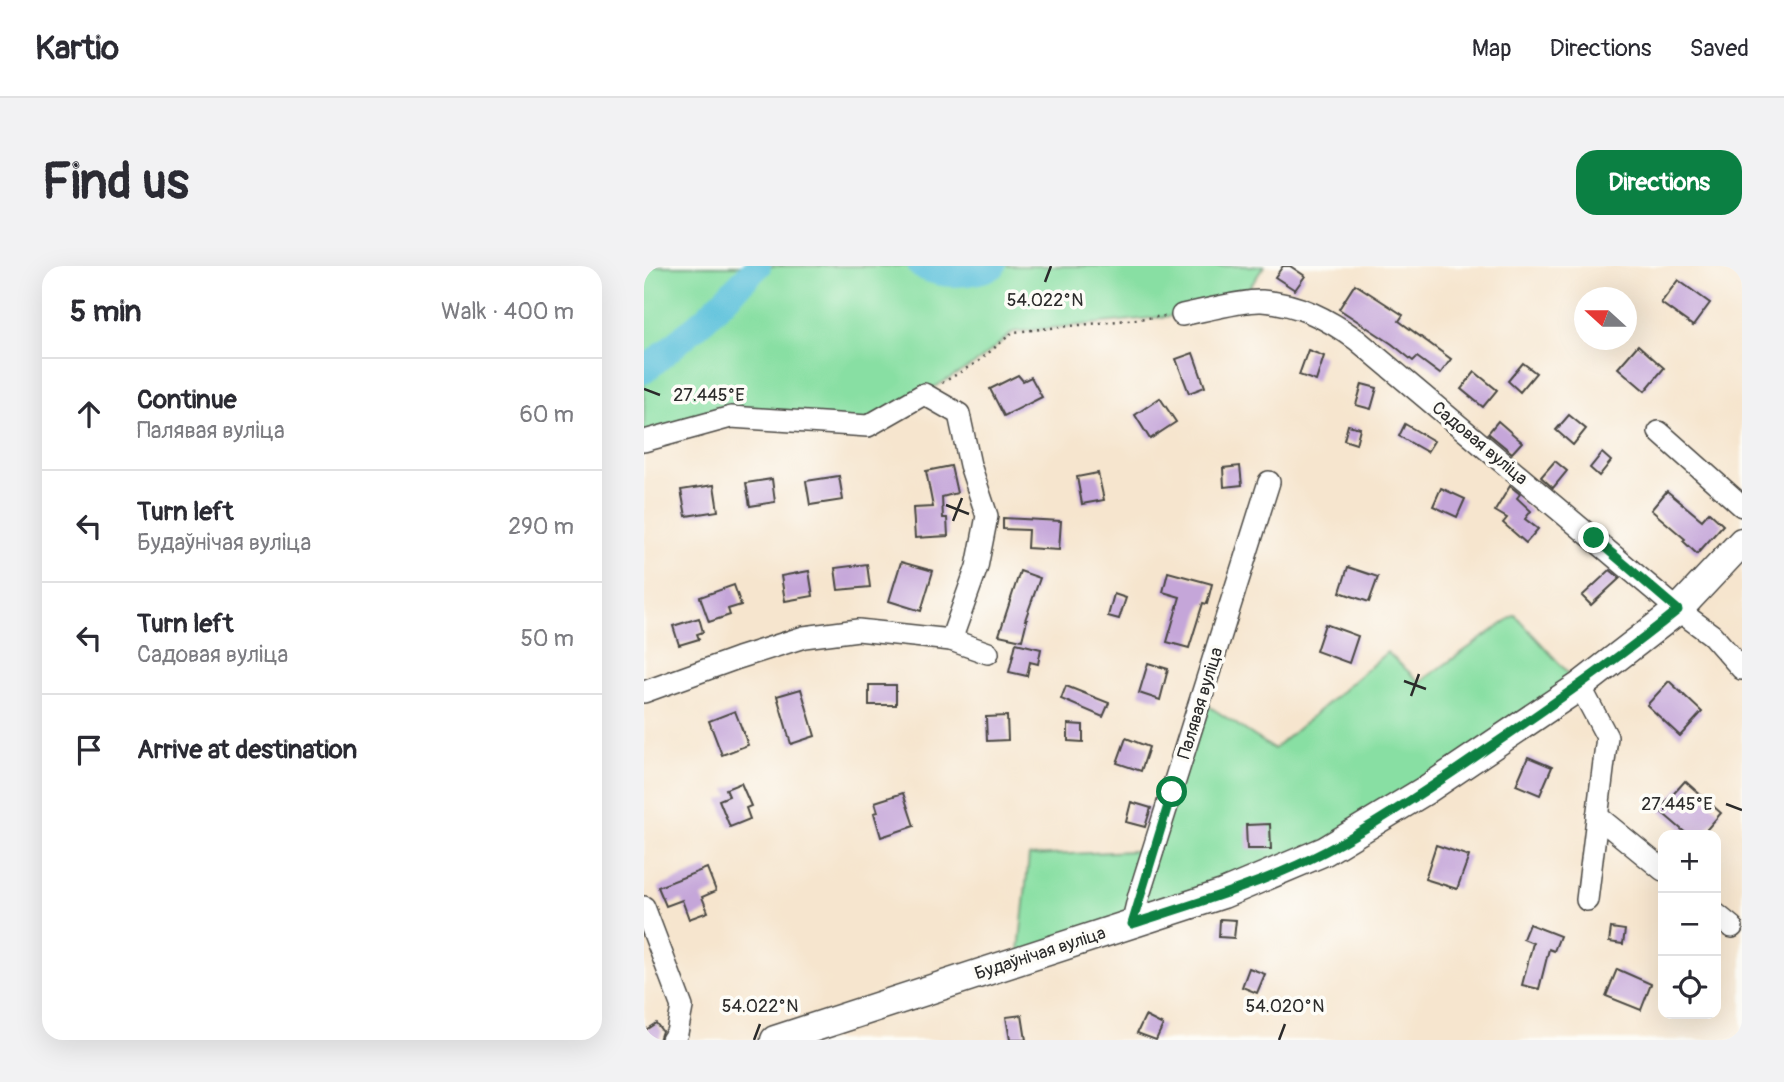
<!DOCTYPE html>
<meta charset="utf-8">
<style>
body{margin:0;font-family:Pangolin,sans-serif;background:#f2f2f3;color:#2b2b33}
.controls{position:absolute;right:21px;bottom:21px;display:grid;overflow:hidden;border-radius:14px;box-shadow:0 7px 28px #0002}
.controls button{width:63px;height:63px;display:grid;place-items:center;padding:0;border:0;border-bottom:2px solid #e1e1e2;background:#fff;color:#2b2b33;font:35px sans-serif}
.compass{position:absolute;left:930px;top:21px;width:63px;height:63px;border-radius:50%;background:#fff;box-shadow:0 7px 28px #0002;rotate:291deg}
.stop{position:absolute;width:21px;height:21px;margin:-16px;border:5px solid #0b8043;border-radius:50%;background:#fff}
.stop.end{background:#0b8043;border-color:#fff;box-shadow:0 2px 7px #0008}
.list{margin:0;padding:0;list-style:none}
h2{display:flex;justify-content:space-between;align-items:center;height:91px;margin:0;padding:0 28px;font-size:30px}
h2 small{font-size:23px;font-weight:400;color:#7c7c81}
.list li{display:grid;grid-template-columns:46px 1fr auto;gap:21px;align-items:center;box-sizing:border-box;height:112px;padding:0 28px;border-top:2px solid #e1e1e2}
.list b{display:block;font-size:26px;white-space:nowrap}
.list p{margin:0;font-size:23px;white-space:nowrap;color:#7c7c81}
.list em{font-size:23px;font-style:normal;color:#7c7c81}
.icon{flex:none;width:38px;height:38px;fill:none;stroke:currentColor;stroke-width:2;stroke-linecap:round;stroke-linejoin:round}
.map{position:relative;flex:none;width:1098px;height:774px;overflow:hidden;border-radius:21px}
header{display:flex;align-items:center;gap:42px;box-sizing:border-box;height:98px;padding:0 35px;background:#fff;border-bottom:2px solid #e1e1e2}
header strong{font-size:33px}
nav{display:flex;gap:38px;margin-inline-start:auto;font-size:24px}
.intro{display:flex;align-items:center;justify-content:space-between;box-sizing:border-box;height:168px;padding:0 42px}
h1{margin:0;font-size:49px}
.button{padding:18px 32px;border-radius:21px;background:#0b8043;color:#fff;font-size:24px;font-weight:700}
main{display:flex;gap:42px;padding:0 42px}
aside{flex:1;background:#fff;border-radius:21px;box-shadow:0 7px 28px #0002}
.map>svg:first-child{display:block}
.green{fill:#88dfa3;stroke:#5a8567;stroke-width:2}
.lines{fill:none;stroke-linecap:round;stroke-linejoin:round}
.river{stroke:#5ec2dc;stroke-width:26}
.building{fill:#c5a6d9}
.minor-casing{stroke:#494743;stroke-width:24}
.major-casing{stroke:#494743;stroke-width:31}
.path{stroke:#494743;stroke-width:2.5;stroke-dasharray:2 5;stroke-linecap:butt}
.minor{stroke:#fff;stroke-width:21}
.major{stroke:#fff;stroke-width:28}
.route{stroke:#0b8043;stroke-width:9}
.ticks{fill:none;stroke:#2b2b2b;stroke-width:2.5}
.labels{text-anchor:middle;stroke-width:7;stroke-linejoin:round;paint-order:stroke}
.street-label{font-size:18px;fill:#2b2b2b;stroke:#fdfcf7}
.ticks-label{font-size:18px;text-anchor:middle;fill:#2b2b2b;stroke:#fdfcf7;stroke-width:7;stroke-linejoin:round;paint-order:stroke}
</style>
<header>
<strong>Kartio</strong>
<nav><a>Map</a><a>Directions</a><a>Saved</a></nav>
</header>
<div class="intro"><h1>Find us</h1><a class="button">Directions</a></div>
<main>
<aside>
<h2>5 min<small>Walk · 400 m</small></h2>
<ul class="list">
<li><svg class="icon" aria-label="ahead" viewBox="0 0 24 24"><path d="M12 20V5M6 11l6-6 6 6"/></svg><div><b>Continue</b><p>Палявая вуліца</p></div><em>60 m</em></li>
<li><svg class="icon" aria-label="left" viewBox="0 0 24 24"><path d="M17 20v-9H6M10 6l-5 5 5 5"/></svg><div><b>Turn left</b><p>Будаўнічая вуліца</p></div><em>290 m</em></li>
<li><svg class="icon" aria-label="left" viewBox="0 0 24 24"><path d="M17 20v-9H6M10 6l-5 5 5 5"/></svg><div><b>Turn left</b><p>Садовая вуліца</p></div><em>50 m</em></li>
<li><svg class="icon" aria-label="arrive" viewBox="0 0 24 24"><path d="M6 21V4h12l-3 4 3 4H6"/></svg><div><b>Arrive at destination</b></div></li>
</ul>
</aside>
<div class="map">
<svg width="1098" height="774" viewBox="0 0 1098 774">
<rect width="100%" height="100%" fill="#fdfcf7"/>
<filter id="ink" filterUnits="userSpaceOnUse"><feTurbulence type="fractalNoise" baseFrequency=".0143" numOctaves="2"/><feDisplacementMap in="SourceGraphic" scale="14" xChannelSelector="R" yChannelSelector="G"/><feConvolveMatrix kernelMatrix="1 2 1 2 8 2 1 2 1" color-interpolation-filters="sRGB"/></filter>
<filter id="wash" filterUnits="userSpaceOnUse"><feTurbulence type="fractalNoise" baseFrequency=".00686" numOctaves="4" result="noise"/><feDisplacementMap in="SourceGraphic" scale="28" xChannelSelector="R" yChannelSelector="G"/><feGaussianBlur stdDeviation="1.57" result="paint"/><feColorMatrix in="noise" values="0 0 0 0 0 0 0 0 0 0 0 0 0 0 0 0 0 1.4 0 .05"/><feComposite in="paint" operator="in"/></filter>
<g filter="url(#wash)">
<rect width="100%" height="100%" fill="#f6e5ce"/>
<!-- green -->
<g class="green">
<path d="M0,0H620L594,39L538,49L369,66L335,95L224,160L87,151L0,175Z"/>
<path d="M871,349L936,420L730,557L374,694L385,590L509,584L557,435L630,483L743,386L776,416Z"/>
</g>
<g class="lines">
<!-- river -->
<g class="river">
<path d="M277,0C299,11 327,10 349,0"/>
<path d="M0,105L62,52L114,0"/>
</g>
</g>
<g id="blocks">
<!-- building -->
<g class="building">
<path d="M639,0H646L661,10L651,24L631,11Z"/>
<path d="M1034,14L1066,37L1049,60L1017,37Z"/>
<path d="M711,18L759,49L755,55L807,93L796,108L773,91L769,95L748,78L695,43Z"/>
<path d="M994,79L1020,102L1001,125L974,102Z"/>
<path d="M664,84L680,90L672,115L655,109Z"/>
<path d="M549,87L561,121L545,127L532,93Z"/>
<path d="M879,97L892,107L876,126L864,115Z"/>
<path d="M831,106L853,124L839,141L817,123Z"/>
<path d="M374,109L379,115L387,111L398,131L360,150L346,123Z"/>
<path d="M718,118L733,122L727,143L712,139Z"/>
<path d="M516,132L532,156L506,173L491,149Z"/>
<path d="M925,149L942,163L929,179L912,164Z"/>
<path d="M854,155L878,176L868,187L844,167Z"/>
<path d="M761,158L790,175L783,186L755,170Z"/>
<path d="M704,159L716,162L712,178L700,174Z"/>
<path d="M958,187L967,195L955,210L946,202Z"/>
<path d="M911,195L923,205L909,222L897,211Z"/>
<path d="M307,200L313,227L298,231L299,252H303L304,270L271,272L269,242L289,241L282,205Z"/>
<path d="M596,200L598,219L580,221L579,202Z"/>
<path d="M454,207L460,234L438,238L433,211Z"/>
<path d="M195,210L199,234L166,239L162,215Z"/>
<path d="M128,213L131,236L106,240L102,217Z"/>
<path d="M70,219L74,245L42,250L37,224Z"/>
<path d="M866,220L876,228L873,232L887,245L881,253L894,263L882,277L859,257L863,252L851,245Z"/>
<path d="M797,222L821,233L813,251L789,240Z"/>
<path d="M1023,225L1058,254L1065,246L1079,259L1053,288L1039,275L1041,273L1007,244Z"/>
<path d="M359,252L417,255L415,284L383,282L384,264L359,263Z"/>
<path d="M257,296L289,305L277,345L245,335Z"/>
<path d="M223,298L226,321L194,324L191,302Z"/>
<path d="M704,301L734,311L725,336L696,326Z"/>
<path d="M966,304L976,312L947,339L938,330Z"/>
<path d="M165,305L169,330L141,335L137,310Z"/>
<path d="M376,305L396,312L381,354H383L378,374L355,369Z"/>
<path d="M524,306L568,318L563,338L559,337L545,382L523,376L536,331L519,326Z"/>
<path d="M90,319L97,339L84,343L86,349L65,356L56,331Z"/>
<path d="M470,328L482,332L475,353L464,350Z"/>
<path d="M55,352L59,366L53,368L55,373L35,379L29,360Z"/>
<path d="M681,358L714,370L705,397L672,385Z"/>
<path d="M372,377L397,383L394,398L386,396L383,410L365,406Z"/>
<path d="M504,397L524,403L516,434L495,427Z"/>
<path d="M1025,415L1058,446L1036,470L1003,439Z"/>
<rect x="225" y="419" width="27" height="20"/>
<path d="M422,420L465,437L459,451L417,433Z"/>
<path d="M157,423L171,470L147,478L133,430Z"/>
<path d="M91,445L104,479L78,489L65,455Z"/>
<path d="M363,450L364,474L343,475L342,451Z"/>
<path d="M424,458L439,459V476L424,475Z"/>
<path d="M482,472L505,481L497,505L473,497Z"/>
<path d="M884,491L908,501L896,529L872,519Z"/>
<path d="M1041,515L1077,547L1058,569H1044L1015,544Z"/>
<path d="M97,517L107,540L102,542L106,553L86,561L75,534L85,530L82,523Z"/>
<path d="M259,527L270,560L237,571L230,547L234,546L231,536Z"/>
<path d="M487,536L507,542L501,561L482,556Z"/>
<path d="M626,558L627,583H603L602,559Z"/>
<path d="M792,579L825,590L813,623L781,613Z"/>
<path d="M63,602L72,625L58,631L64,646L45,653L38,634L22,640L14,621Z"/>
<path d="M576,653L592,654L590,672L575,671Z"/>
<path d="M885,658L916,670L910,685L905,683L895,723L878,719L889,677L879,673Z"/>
<path d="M967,662L981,664L979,678L965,676Z"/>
<path d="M605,702L621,708L613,727L598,721Z"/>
<path d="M973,703L1007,718L997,744L962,730Z"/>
<path d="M378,749L382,774H366L362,751Z"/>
<path d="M501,750L519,759L512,774L493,767Z"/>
<path d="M12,757L18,765L15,774H5L0,765Z"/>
</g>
</g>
</g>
<g filter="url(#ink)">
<use href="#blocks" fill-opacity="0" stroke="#494743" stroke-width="2"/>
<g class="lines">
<defs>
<g id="minor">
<path d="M538,49C559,45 598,34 618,35C656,38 684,53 713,74L1034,344L1068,369L1098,403"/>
<path d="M1015,166L1098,240"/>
<path d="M0,175L87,151L224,160L280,128L315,148L326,199L343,250L333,301L307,374"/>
<path d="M936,420L963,471L943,634"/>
<path d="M0,426L94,392L160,371L214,364L307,374L344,387"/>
<path d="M953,550L1019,604"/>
<path d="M0,641L38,741L33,767L28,774"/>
<path d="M1072,648L1088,661"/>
<path d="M488,658L495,629L625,216"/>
</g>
<path id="major" d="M131,774L579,628L681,585L782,524L936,420L1034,344L1098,276"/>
</defs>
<!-- minor casing -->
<use href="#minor" class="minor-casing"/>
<!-- major casing -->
<use href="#major" class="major-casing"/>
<!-- path -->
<path class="path" d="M298,117L335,95L369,66L522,50"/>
<!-- minor -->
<use href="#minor" class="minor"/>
<!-- major -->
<use href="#major" class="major"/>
</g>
</g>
<g class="lines" filter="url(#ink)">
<!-- route -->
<path class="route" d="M528,526L488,658C553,637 621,617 682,585C734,557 783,524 831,491C901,444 969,397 1034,344L950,272"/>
</g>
<!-- ticks -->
<path class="ticks" d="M401,16L407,0M0,123L16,129M302,239L325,248M309,255L318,232M760,415L782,423M767,430L775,408M1082,538L1098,544M110,774L116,758M635,774L641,758"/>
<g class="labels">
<!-- street labels -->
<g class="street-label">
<text transform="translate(836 177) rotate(40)" y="6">Садовая вуліца</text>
<text transform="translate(556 437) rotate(-73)" y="6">Палявая вуліца</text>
<text transform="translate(396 687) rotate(-18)" y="6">Будаўнічая вуліца</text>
</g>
</g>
<g class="ticks-label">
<text x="401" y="40">54.022°N</text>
<text x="65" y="135">27.445°E</text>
<text x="1033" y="544">27.445°E</text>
<text x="116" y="746">54.022°N</text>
<text x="641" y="746">54.020°N</text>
</g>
</svg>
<div class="controls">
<button>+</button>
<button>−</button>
<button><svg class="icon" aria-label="locate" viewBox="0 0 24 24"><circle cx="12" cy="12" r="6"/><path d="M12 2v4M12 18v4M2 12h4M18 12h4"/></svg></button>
</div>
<svg class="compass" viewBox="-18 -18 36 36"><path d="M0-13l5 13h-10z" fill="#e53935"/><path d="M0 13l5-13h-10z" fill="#7c7c81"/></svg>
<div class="stop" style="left:528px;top:526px"></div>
<div class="stop end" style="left:950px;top:272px"></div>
</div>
</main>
